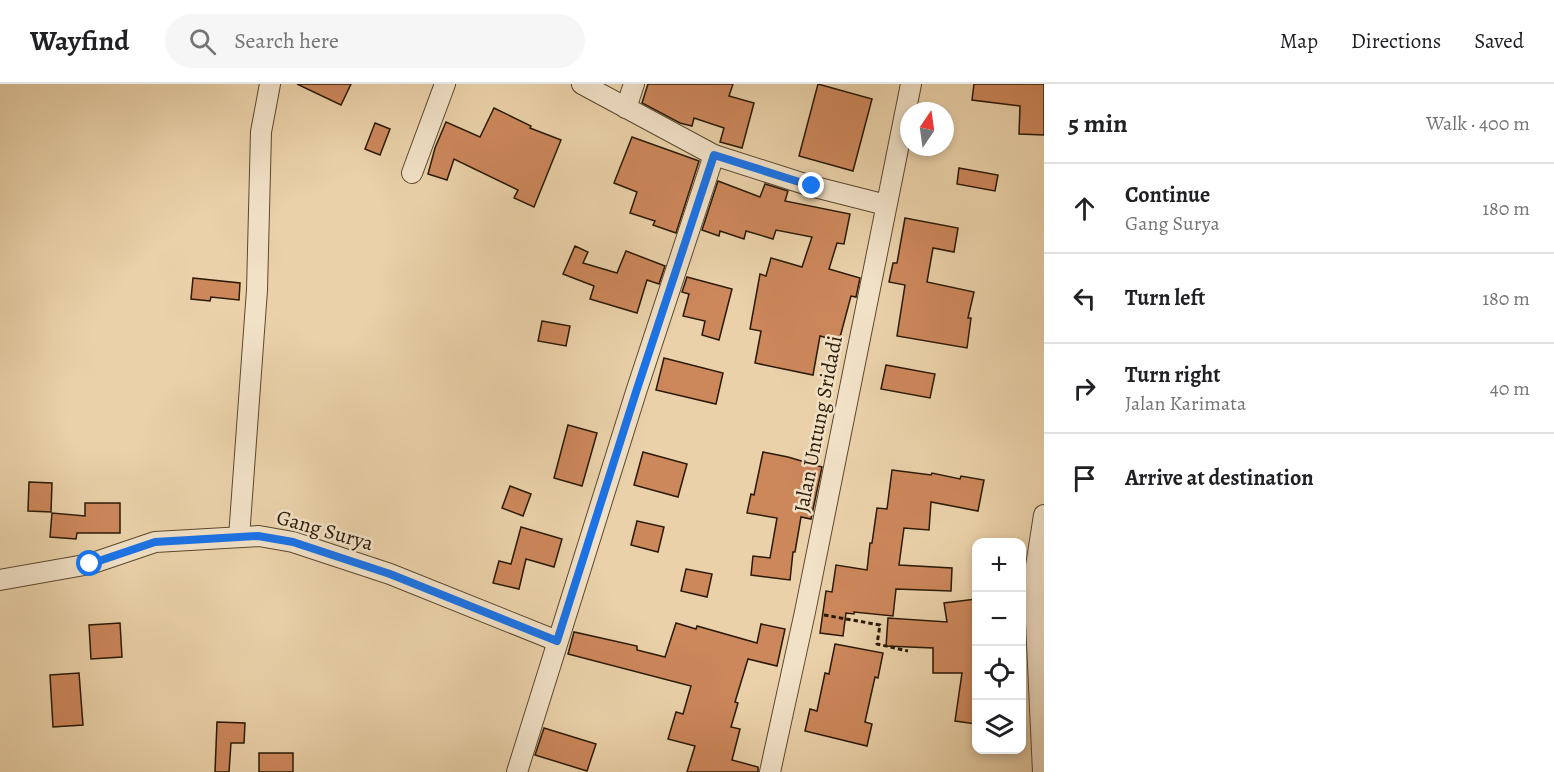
<!DOCTYPE html>
<meta charset="utf-8">
<style>
body{margin:0;font-family:Alegreya,serif;background:#f6f6f6;color:#202124}
.controls{position:absolute;right:18px;bottom:18px;display:grid;overflow:hidden;border-radius:12px;box-shadow:0 3px 9px #0003}
.controls button{width:54px;height:54px;display:grid;place-items:center;padding:0;border:0;border-bottom:2px solid #e0e0e0;background:#fff;color:#202124;font:30px sans-serif}
.compass{position:absolute;left:900px;top:18px;width:54px;height:54px;border-radius:50%;background:#fff;box-shadow:0 3px 9px #0003;rotate:13deg}
.stop{position:absolute;width:18px;height:18px;margin:-14px;border:4px solid #1a73e8;border-radius:50%;background:#fff}
.stop.end{background:#1a73e8;border-color:#fff;box-shadow:0 2px 6px #0008}
.list{margin:0;padding:0;list-style:none}
h2{display:flex;justify-content:space-between;align-items:center;height:78px;margin:0;padding:0 24px;font-size:26px}
h2 small{font-size:20px;font-weight:400;color:#757577}
.list li{display:grid;grid-template-columns:39px 1fr auto;gap:18px;align-items:center;box-sizing:border-box;height:90px;padding:0 24px;border-top:2px solid #e0e0e0}
.list b{display:block;font-size:22px;white-space:nowrap}
.list p{margin:0;font-size:20px;white-space:nowrap;color:#757577}
.list em{font-size:20px;font-style:normal;color:#757577}
.icon{flex:none;width:33px;height:33px;fill:none;stroke:currentColor;stroke-width:2;stroke-linecap:round;stroke-linejoin:round}
.map{position:relative;flex:none;width:1044px;height:688px;overflow:hidden}
header{display:flex;align-items:center;gap:36px;box-sizing:border-box;height:84px;padding:0 30px;background:#fff;border-bottom:2px solid #e0e0e0}
header strong{font-size:28px}
nav{display:flex;gap:33px;margin-inline-start:auto;font-size:21px}
.search{width:420px;height:54px;background:#f6f6f6;display:flex;align-items:center;gap:15px;box-sizing:border-box;padding:0 21px;border-radius:33px;color:#757577;font-size:22px}
main{display:flex}
aside{flex:1;background:#fff}
.map>svg:first-child{display:block}
.building{fill:#cc875b;stroke:#2a1a04;stroke-width:1.5}
.lines{fill:none;stroke-linecap:round;stroke-linejoin:round}
.minor-casing{stroke:#5a482d;stroke-width:22}
.path{stroke:#2a1a04;stroke-width:3;stroke-dasharray:4.5 3;stroke-linecap:butt}
.minor{stroke:#f1e1c7;stroke-width:20}
.route{stroke:#1a73e8;stroke-width:8}
.labels{text-anchor:middle;stroke-width:5;stroke-linejoin:round;paint-order:stroke}
.street-label{font-size:21px;fill:#2a1a04;stroke:#f1e1c7}
</style>
<header>
<strong>Wayfind</strong>
<div class="search"><svg class="icon" aria-label="search" viewBox="0 0 24 24"><circle cx="10" cy="10" r="6"/><path d="M15 15l6 6"/></svg>Search here</div>
<nav><a>Map</a><a>Directions</a><a>Saved</a></nav>
</header>
<main>
<div class="map">
<svg width="1044" height="688" viewBox="0 0 1044 688">
<rect width="100%" height="100%" fill="#ead1a9"/>
<filter id="stains"><feTurbulence type="fractalNoise" baseFrequency=".00333" numOctaves="4"/><feColorMatrix values="0 0 0 0 .2 0 0 0 0 .09 0 0 0 0 .02 0 0 0 .5 -.17"/></filter>
<radialGradient id="worn" r=".72"><stop offset=".6" stop-color="#630" stop-opacity="0"/><stop offset="1" stop-color="#630" stop-opacity=".3"/></radialGradient>
<!-- building -->
<g class="building">
<path d="M297,0H351L341,21Z"/>
<path d="M648,0H733L729,12L754,19L742,64L720,58L724,44L694,34L692,42L680,39L642,19Z"/>
<path d="M818,0L872,15L853,87L799,72Z"/>
<path d="M974,0H1044V51L1019,50L1020,22L972,16Z"/>
<path d="M494,24L531,42L530,44L561,56L534,123L514,114L518,106L454,75L447,96L428,90L435,64L446,38L480,53Z"/>
<path d="M375,39L390,45L380,71L365,65Z"/>
<path d="M632,53L699,77L676,149L653,141L655,137L630,129L637,108L614,99Z"/>
<path d="M959,84L998,91L995,107L957,100Z"/>
<path d="M718,97L760,113L765,100L788,107L785,117L850,130L844,160L837,159L829,185L860,194L856,213L851,212L839,257L820,252L813,291L755,279L761,247L750,245L760,190L766,192L771,174L802,183L812,153L776,146L773,155L746,147L744,155L720,147L719,152L702,146Z"/>
<path d="M905,134L958,144L954,168L933,164L927,198L974,208L968,234H971L967,264L897,252L905,201L889,198L893,179H897Z"/>
<path d="M575,162L588,168L583,179L617,189L626,167L665,182L659,200L647,196L637,229L590,215L594,202L563,190Z"/>
<path d="M687,193L732,205L719,256L702,251L705,237L683,232L689,210L682,208Z"/>
<path d="M193,194L240,199L239,216L211,213L210,217L191,215Z"/>
<path d="M542,237L570,242L566,262L538,257Z"/>
<path d="M664,274L723,289L716,320L656,306Z"/>
<path d="M886,281L935,290L930,314L881,305Z"/>
<path d="M568,341L597,349L582,402L554,394Z"/>
<path d="M643,368L687,380L678,413L634,401Z"/>
<path d="M763,368L788,373L822,383L811,435L801,433L795,468H793L790,496L751,491L753,472L770,474L777,434L747,429L751,410L754,411Z"/>
<path d="M892,386L931,391L932,389L960,395L961,392L984,396L978,427L931,418L929,446L904,444L899,481L952,484L951,507L896,505L893,532L854,528V530L846,529L843,552L820,549L826,507L832,508L836,481L867,486L870,459H872L877,424L887,425Z"/>
<path d="M29,398L52,399L51,428L28,427Z"/>
<path d="M510,402L531,410L523,432L502,424Z"/>
<path d="M85,419H120V449H77L76,455L50,453L52,429L85,432Z"/>
<path d="M637,437L664,443L658,468L631,461Z"/>
<path d="M521,443L562,455L554,483L526,475L519,505L493,499L499,477L511,480Z"/>
<path d="M686,485L712,490L707,513L681,507Z"/>
<path d="M976,515V570L973,569V607H976V640L955,637L962,589H933V564L886,562L888,534L947,538L944,519Z"/>
<path d="M120,539L122,573L91,575L89,541Z"/>
<path d="M676,539L696,545L697,542L757,559L761,540L785,545L777,582L748,575L735,618L738,619L731,643L740,645L732,676L758,683V688H687L695,662L668,655L676,628L683,630L691,602L568,570L574,548L637,562V566L665,573Z"/>
<path d="M835,560L883,569L878,594L875,593L865,638L872,640L867,662L805,647L810,625L817,627L825,589L829,590Z"/>
<path d="M79,589L83,641L53,643L50,591Z"/>
<path d="M217,638L245,639L244,659H231L229,688H215Z"/>
<path d="M544,644L596,660L587,687L535,671Z"/>
<rect x="259" y="669" width="34" height="19"/>
</g>
<g class="lines">
<defs>
<g id="minor">
<path d="M582,0L714,71L811,102L886,121"/>
<path d="M626,24L634,0"/>
<path d="M412,89L445,0"/>
<path d="M239,453L257,206L261,48L270,0"/>
<path d="M0,496L90,480L155,458L259,452L293,458L390,490L557,557"/>
<path d="M517,688L636,308L714,71"/>
<path d="M770,688L805,528L911,0"/>
<path d="M1043,688L1034,495L1044,431"/>
</g>
</defs>
<!-- minor casing -->
<use href="#minor" class="minor-casing"/>
<!-- path -->
<path class="path" d="M824,531L880,541L877,560L908,567"/>
<!-- minor -->
<use href="#minor" class="minor"/>
</g>
<g class="lines">
<!-- route -->
<path class="route" d="M90,480L155,458L258,452L293,458L390,490L557,557L636,308L714,71L812,102"/>
</g>
<g class="labels">
<!-- street labels -->
<g class="street-label">
<text transform="translate(818 340) rotate(-79)" y="7">Jalan Untung Sridadi</text>
<text transform="translate(325 446) rotate(16)" y="7">Gang Surya</text>
</g>
</g>
<rect width="100%" height="100%" filter="url(#stains)"/>
<rect width="100%" height="100%" fill="url(#worn)"/>
</svg>
<div class="controls">
<button>+</button>
<button>−</button>
<button><svg class="icon" aria-label="locate" viewBox="0 0 24 24"><circle cx="12" cy="12" r="6"/><path d="M12 2v4M12 18v4M2 12h4M18 12h4"/></svg></button>
<button><svg class="icon" aria-label="layers" viewBox="0 0 24 24"><path d="M12 4l9 5-9 5-9-5zM3 14l9 5 9-5"/></svg></button>
</div>
<svg class="compass" viewBox="-18 -18 36 36"><path d="M0-13l5 13h-10z" fill="#e53935"/><path d="M0 13l5-13h-10z" fill="#757577"/></svg>
<div class="stop" style="left:90px;top:480px"></div>
<div class="stop end" style="left:812px;top:102px"></div>
</div>
<aside>
<h2>5 min<small>Walk · 400 m</small></h2>
<ul class="list">
<li><svg class="icon" aria-label="ahead" viewBox="0 0 24 24"><path d="M12 20V5M6 11l6-6 6 6"/></svg><div><b>Continue</b><p>Gang Surya</p></div><em>180 m</em></li>
<li><svg class="icon" aria-label="left" viewBox="0 0 24 24"><path d="M17 20v-9H6M10 6l-5 5 5 5"/></svg><div><b>Turn left</b></div><em>180 m</em></li>
<li><svg class="icon" aria-label="right" viewBox="0 0 24 24"><path d="M7 20v-9h11M14 6l5 5-5 5"/></svg><div><b>Turn right</b><p>Jalan Karimata</p></div><em>40 m</em></li>
<li><svg class="icon" aria-label="arrive" viewBox="0 0 24 24"><path d="M6 21V4h12l-3 4 3 4H6"/></svg><div><b>Arrive at destination</b></div></li>
</ul>
</aside>
</main>
